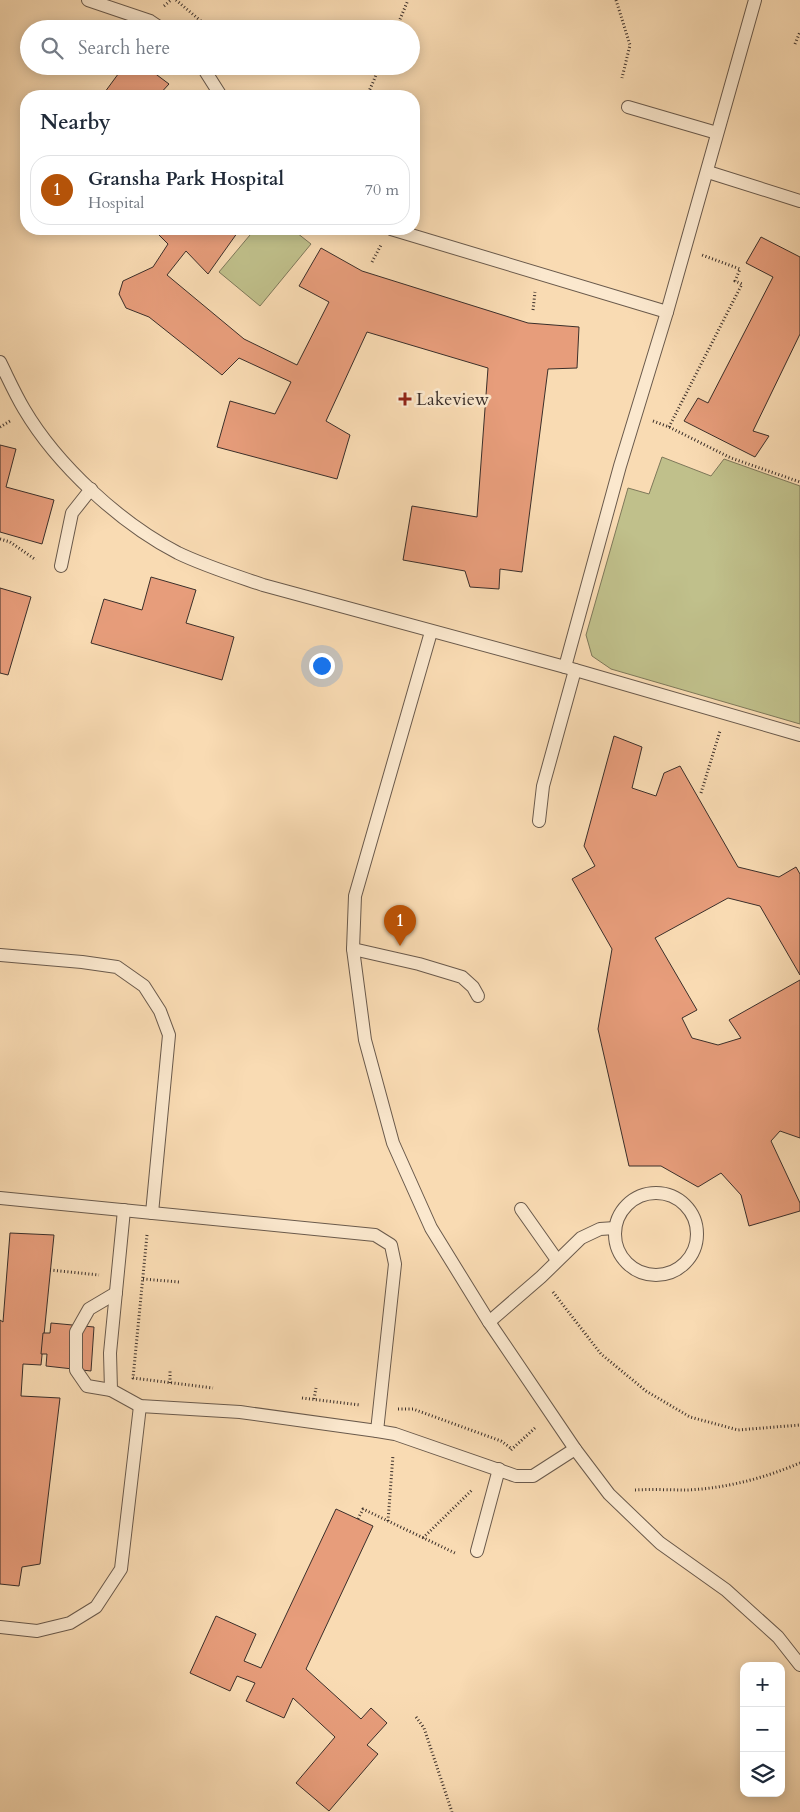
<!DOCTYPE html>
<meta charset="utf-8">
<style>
body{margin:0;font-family:Cardo,serif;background:#f2f2f3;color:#1f2937}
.controls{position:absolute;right:15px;bottom:15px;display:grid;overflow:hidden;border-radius:10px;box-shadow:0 2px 12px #0003}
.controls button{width:45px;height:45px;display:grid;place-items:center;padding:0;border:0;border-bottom:1px solid #e0e1e3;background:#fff;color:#1f2937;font:25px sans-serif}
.you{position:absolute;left:321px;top:665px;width:18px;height:18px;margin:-12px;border:4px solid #fff;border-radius:50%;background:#1a73e8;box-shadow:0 0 0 8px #1a73e833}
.badge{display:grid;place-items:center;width:32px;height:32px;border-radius:50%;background:#b45309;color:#fff;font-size:16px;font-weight:700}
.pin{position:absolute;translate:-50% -41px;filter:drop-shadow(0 1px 2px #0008)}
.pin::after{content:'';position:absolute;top:26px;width:18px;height:15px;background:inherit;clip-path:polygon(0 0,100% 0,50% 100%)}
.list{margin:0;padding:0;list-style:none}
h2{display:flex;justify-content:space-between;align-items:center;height:65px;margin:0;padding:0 20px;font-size:21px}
h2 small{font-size:16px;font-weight:400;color:#747a83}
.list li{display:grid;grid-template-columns:32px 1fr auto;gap:15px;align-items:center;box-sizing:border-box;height:70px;margin:0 10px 10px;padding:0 10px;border:1px solid #e0e1e3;border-radius:20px}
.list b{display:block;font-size:19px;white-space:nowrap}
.list p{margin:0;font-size:16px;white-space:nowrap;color:#747a83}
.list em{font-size:16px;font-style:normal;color:#747a83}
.icon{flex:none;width:28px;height:28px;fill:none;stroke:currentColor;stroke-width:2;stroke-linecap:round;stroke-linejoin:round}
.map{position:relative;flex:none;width:800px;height:1812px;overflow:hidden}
.search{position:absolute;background:#fff;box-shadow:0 2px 12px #0003;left:20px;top:20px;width:400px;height:55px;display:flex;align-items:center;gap:12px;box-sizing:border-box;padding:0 18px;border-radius:28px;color:#747a83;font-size:19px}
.panel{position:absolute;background:#fff;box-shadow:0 2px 12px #0003;left:20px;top:90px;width:400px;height:145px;border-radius:20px}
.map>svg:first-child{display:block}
.green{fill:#c0c08b;stroke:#7e785a}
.building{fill:#e79d7b;stroke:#3b2f2a}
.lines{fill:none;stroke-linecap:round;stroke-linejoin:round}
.service-casing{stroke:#6a5a4c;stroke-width:14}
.path{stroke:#3b2f2a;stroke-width:3;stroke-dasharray:1 2.5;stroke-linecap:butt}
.service{stroke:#fbe8ce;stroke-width:12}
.poi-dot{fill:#8f2418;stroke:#fbe8ce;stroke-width:2}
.labels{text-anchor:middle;stroke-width:5;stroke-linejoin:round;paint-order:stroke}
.poi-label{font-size:18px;fill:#3b2f2a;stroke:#fbe8ce;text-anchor:start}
</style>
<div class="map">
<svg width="800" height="1812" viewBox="0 0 800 1812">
<rect width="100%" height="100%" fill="#f9dbb3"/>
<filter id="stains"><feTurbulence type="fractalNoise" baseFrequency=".004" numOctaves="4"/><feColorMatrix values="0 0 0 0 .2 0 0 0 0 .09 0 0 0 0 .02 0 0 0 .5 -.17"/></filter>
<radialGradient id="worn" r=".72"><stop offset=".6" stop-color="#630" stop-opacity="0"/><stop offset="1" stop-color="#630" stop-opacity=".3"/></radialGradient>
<!-- green -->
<g class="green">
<path d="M255,229H292L311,244L260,306L219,272Z"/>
<path d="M662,457L711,476L724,459L800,486V724L611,669L592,656L586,635L628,488L649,494Z"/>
</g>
<!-- building -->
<g class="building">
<path d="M124,66H145L169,84L158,96H102Z"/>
<path d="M153,229H240L208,274L186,251L167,275L244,339L297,365L329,302L299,286L321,248L362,271L528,323L579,327L577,368L548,369L522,572L500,569L499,589L470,587L465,571L403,560L412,506L477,517L488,368L367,332L326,421L350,435L337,479L217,447L230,401L275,414L291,382L239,358L222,375L149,317L126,308L119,294L123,281L153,267L168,244Z"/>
<path d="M761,237L800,257V334L753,431L769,436L755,457L684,421L698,398L708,403L773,277L746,263Z"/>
<path d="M0,445L16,449L6,487L54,500L42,544L0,532Z"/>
<path d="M151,577L196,590L186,623L234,637L222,680L91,643L104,599L142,610Z"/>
<path d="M0,588L31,597L8,675L0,673Z"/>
<path d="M614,736L642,747L632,788L656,796L664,773L680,766L738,867L779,877L796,867L800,874V975L760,906L728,898L655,938L697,1010L682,1018L692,1038L718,1045L741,1038L729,1020L800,980V1138L780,1131L771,1141L800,1203V1211L749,1226L741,1195L721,1173L698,1187L661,1166H629L598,1029L612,949L572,879L595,866L584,846Z"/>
<path d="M10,1233L54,1235L41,1365L23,1364L21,1396L60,1398L40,1564L22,1567L19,1586L0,1584V1320L3,1322Z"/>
<path d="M51,1323L94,1327L91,1371L46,1366L47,1354H41L43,1333H50Z"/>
<path d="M336,1509L373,1526L306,1669L361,1719L371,1708L387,1723L367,1745L378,1754L329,1811L296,1783L335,1737L293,1698L284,1718L246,1701L255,1683L237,1676L230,1691L190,1673L216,1616L256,1634L244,1661L261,1668Z"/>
</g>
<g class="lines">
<defs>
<g id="service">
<path d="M88,0L150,21L162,29"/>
<path d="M202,66L221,96"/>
<path d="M628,107L717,133"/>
<path d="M708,172L800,201"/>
<path d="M391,229L667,312"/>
<path d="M0,362C8,378 15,394 24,409C57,465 120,523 178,553C205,566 234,575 263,585L565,667L800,735"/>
<path d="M61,566L72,513L91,489"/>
<path d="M431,632L355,896L353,949L365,1040L393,1143L431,1228L489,1322L575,1449L609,1494L660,1543L726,1590L778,1637L800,1665"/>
<path d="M565,667L620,466L667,312L755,0"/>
<path d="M539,821L543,786L575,670"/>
<path d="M353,949L419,964L462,977L473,987L478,996"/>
<path d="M0,955L82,962L117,967L144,986L160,1011L169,1035L152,1213"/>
<circle cx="656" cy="1234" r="41"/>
<path d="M0,1198L375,1235L391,1245L395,1264L377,1431"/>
<path d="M521,1209L557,1260"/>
<path d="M124,1210L110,1353L111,1390L140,1406L240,1412L377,1431L395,1434L516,1476H533L575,1449"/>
<path d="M489,1322L541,1277L581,1238L600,1229L615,1228"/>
<path d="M111,1390L87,1386L76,1370V1332L89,1309L116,1293"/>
<path d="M477,1551L499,1469"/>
<path d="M0,1627L37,1631L70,1623L96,1607L121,1569L140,1406"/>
</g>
</defs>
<!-- service casing -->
<use href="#service" class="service-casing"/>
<!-- path -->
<g class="path">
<path d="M176,0L202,22"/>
<path d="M616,0L630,45L622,78"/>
<path d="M164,6L171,0"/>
<path d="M396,29L408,0"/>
<path d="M795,44L800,32"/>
<path d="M367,96L380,66"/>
<path d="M372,262L381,245"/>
<path d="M533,310L535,292"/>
<path d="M653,421L669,427L731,458L800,482"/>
<path d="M0,427L10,421"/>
<path d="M669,427L742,284L735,281L740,269L702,255"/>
<path d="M0,539L10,542L36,560"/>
<path d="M701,793L720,731"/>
<path d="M147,1235L133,1378L213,1388"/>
<path d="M50,1270L99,1275"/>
<path d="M143,1279L179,1282"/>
<path d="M553,1292L601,1354L646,1391L690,1417L738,1430L800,1425"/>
<path d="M170,1383V1369"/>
<path d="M302,1398L360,1405"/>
<path d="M314,1399L316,1388"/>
<path d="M398,1409H413L501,1441L512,1449"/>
<path d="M511,1450L536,1427"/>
<path d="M635,1490C652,1489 671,1490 688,1490C728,1488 764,1478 800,1463"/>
<path d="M358,1519L363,1509L457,1554"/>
<path d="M388,1521L393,1455"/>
<path d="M423,1538L473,1489"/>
<path d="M416,1717L424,1728L452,1812"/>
</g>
<!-- service -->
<use href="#service" class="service"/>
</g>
<!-- markers -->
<path class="poi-dot" d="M402.5 391.5h5v5h5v5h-5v5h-5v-5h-5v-5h5z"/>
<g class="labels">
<!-- poi labels -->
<g class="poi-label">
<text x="416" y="405">Lakeview</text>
</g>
</g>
<rect width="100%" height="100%" filter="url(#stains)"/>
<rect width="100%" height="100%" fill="url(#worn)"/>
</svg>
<div class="controls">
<button>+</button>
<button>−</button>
<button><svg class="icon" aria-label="layers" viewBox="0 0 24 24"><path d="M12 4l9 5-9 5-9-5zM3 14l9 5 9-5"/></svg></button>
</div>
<div class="you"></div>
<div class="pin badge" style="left:400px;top:946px">1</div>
<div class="search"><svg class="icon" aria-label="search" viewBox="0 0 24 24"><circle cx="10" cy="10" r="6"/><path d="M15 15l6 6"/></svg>Search here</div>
<section class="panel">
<h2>Nearby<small></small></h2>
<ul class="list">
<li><span class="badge">1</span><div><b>Gransha Park Hospital</b><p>Hospital</p></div><em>70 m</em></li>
</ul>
</section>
</div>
